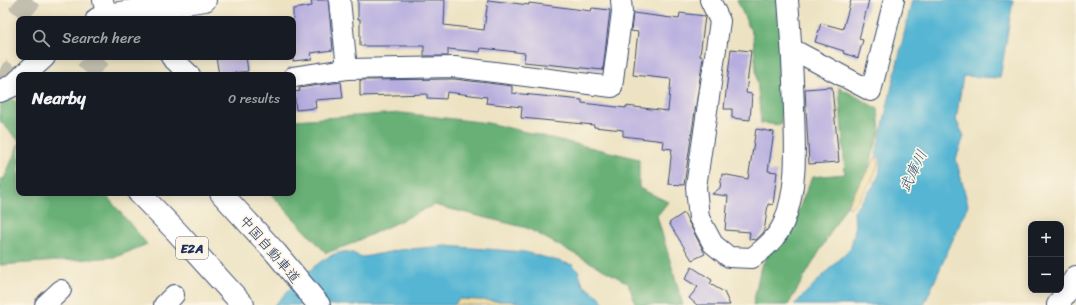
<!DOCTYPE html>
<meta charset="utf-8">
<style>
body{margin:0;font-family:Sriracha,"Klee One",sans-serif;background:#242831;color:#f1f3f6}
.controls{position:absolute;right:12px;bottom:12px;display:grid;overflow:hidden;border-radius:8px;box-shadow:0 2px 10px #0003}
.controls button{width:36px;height:36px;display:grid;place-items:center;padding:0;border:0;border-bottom:1px solid #363941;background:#171b24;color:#f1f3f6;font:20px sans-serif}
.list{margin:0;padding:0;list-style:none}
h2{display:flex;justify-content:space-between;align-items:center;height:52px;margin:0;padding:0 16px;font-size:17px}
h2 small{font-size:13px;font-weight:400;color:#9ea1a6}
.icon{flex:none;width:22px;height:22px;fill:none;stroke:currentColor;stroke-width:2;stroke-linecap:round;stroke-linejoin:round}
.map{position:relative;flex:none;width:1076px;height:305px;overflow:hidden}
.search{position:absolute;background:#171b24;box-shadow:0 2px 10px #0003;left:16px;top:16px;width:280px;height:44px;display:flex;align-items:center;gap:10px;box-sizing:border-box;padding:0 14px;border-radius:8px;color:#9ea1a6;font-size:15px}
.panel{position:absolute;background:#171b24;box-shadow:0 2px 10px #0003;left:16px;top:72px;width:280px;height:124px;border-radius:8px}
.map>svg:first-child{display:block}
.forest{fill:#67b076;stroke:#41706a}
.sand{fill:#eeda9e;stroke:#84847e}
.water{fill:#55b5d3;stroke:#387298}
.building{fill:#b7aedf}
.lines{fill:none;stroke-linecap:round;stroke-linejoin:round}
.highway-tunnel{stroke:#c3bfaf;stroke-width:22;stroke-dasharray:22 11;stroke-linecap:butt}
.street-casing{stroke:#3a4a6d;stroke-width:22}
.secondary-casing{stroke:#3a4a6d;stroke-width:24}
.highway-casing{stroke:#3a4a6d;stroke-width:24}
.street{stroke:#fff;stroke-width:20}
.secondary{stroke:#fff;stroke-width:22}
.highway{stroke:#fff;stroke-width:22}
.labels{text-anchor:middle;stroke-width:3.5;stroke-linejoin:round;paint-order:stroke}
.shield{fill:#fcf5e5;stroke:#5e6a86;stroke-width:1}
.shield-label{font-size:13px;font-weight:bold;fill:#1b2f5e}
.street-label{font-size:14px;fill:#1b2f5e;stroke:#fcf5e5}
.water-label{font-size:15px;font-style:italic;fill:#2c5781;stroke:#fcf5e5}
</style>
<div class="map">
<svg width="1076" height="305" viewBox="0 0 1076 305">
<rect width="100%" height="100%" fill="#fcf5e5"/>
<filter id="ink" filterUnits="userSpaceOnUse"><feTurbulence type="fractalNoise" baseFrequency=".025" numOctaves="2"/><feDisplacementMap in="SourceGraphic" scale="8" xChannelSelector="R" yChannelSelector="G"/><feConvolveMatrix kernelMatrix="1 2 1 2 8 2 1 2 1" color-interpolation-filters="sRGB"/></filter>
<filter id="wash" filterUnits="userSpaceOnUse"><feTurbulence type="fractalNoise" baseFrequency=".012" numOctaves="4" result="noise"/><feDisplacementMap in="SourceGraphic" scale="16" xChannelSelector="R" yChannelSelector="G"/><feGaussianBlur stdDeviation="0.9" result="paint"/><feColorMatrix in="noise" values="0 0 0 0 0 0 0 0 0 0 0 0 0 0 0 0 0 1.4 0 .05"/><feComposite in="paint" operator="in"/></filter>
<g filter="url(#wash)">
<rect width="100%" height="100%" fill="#ede3c3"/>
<!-- forest -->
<g class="forest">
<path d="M737,0H780L783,65L781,125L761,123L753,36Z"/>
<path d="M839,87L878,109L880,131L869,167L788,305H753L761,266L798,211L812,177L845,174Z"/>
<path d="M10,97L19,104V141L0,121V106Z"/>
<path d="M402,113L488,123L639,159V188L668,202L657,216L683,305H636L628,283L527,228L434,205L351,244L326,253L270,193H293V120Z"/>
<path d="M19,143V193H104L147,244L116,257L0,265V179H4Z"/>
</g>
<!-- sand -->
<g class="sand">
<path d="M876,157L879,162L872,180L858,200L850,208L847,205Z"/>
<path d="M459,299L519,302L529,305H453Z"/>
</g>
<!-- water -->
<g class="water">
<path d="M912,0H1013L1000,78L963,76L956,120L964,136L956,159L968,205L924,305H794L851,247L855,229L854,211L874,185L879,175L881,160L876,155Z"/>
<path d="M446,246L525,252L573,265L578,270L583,285L600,297L604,305H529L519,302L460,299L453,305H274C290,290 325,248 349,252C355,253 358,257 364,257L399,250Z"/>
</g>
<g id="blocks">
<!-- building -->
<g class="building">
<path d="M311,0H328L333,50L311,53L312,59L293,61V9L312,6Z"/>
<path d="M358,0H445L444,25L484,30L488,0L529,5V3L591,11L592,8L610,10L603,70L524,62L525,53L481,48L480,52L448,49V56H424V46H360V19H358Z"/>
<path d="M851,0H869L859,39L863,40L858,58L843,53L844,51L815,42L821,23L843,29Z"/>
<path d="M633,13L679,19L680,13L705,16L700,56L703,57L701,71L684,185L668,184L672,149L663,148L664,141L623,136V130L594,127V125L521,118L522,107L486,103L487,97L447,92L446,99L427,98V94L360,96V80L454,79L512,86V93L582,100V103L626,108V106L668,111L671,79L633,75L638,32L631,31Z"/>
<path d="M731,49L751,51L746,93L752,94L750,120L732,118V109H724Z"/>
<path d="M216,57H246L248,71L219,75Z"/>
<path d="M341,82L343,98L315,100L316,108L296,110L294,92L300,91L299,88Z"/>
<path d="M832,87L839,162L809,164L805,89Z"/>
<path d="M756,129L774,132L768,171L777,172L773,205L768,204L764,232L756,240L749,239L750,232L725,230L728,196L712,194L720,188L722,174L748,179Z"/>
<path d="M684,213L705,254L692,260L669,223Z"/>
<path d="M692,267L712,280L710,284L724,292L730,305H697L689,298L698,287L685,279Z"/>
</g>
</g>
</g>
<g filter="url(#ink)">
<use href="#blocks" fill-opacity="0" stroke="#3a4a6d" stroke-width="1"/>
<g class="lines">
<!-- highway-tunnel -->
<g class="highway-tunnel">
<path d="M16,0L39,19"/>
<path d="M85,57L104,75"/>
<path d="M0,69L19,84"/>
</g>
<defs>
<g id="street">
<path d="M103,0L106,15"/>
<path d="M340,0L347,69"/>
<path d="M710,0L720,21L696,187L699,218L713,244L729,257L752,258C765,248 777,238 784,222C798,186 795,148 794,110C793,73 791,37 788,0"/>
<path d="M792,49L871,91L894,0"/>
<path d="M171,57L190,75"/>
<path d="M293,77L347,69L455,67L612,87L622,12L621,0"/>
<path d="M45,305L61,290"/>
<path d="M164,305L174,295"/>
</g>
<g id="secondary">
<path d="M97,19L106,15L205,0"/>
<path d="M24,75L44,57"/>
<path d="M0,91L14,85L19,80"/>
</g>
<g id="highway">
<path d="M139,193L176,231L243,305"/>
<path d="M221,193L276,253L319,305"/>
<path d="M1058,305L1076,277"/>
</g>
</defs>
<!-- street casing -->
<use href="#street" class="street-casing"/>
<!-- secondary casing -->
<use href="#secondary" class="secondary-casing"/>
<!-- highway casing -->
<use href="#highway" class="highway-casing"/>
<!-- street -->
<use href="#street" class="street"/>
<!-- secondary -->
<use href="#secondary" class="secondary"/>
<!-- highway -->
<use href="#highway" class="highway"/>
</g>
</g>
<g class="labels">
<!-- shield labels -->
<rect class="shield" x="176" y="237" width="32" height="22" rx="3"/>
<g class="shield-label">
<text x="192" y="253">E2A</text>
</g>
<!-- street labels -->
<g class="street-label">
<text transform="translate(270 249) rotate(49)" y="5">中国自動車道</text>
</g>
<!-- water labels -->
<g class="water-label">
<text transform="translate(913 171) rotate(-64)" y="5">武庫川</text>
</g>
</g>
</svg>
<div class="controls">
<button>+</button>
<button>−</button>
</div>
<div class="search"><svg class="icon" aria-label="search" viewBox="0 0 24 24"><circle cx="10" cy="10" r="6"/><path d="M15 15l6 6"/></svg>Search here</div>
<section class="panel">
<h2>Nearby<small>0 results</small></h2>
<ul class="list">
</ul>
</section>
</div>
